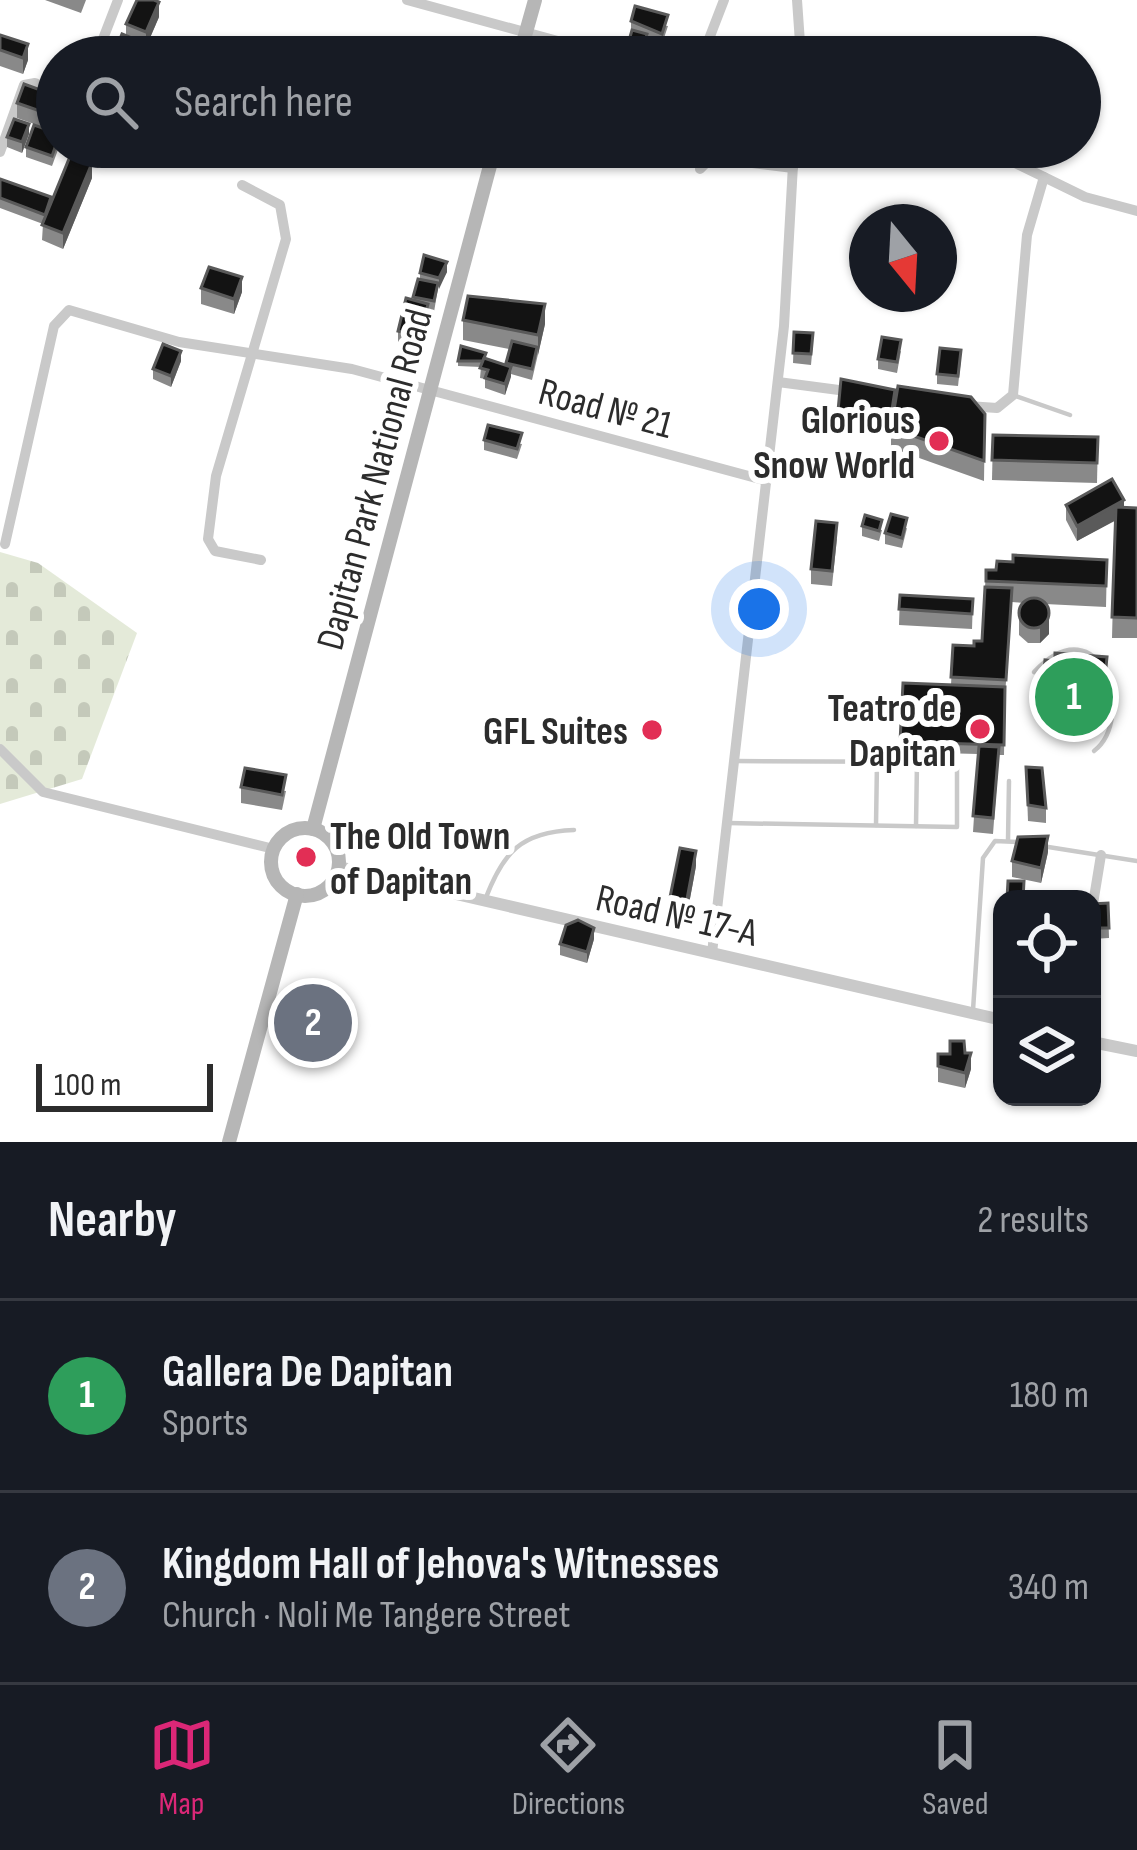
<!DOCTYPE html>
<meta charset="utf-8">
<style>
body{margin:0;font-family:"Sofia Sans Condensed",sans-serif;background:#20242c;color:#f1f3f6}
.controls{position:absolute;right:36px;bottom:36px;display:grid;overflow:hidden;border-radius:24px;box-shadow:0 3px 9px #0004}
.controls button{width:108px;height:108px;display:grid;place-items:center;padding:0;border:0;border-bottom:3px solid #363941;background:#171b24;color:#f1f3f6;font:60px sans-serif}
.compass{position:absolute;left:849px;top:204px;width:108px;height:108px;border-radius:50%;background:#171b24;box-shadow:0 3px 9px #0004;rotate:162deg}
.scale{position:absolute;left:36px;bottom:30px;width:177px;box-sizing:border-box;padding-left:12px;border:6px solid #2c2c2c;border-top:0;font-size:33px;line-height:42px;white-space:nowrap;color:#2c2c2c;-webkit-text-stroke:9px #fff;paint-order:stroke}
.you{position:absolute;left:759px;top:609px;width:42px;height:42px;margin:-30px;border:9px solid #fff;border-radius:50%;background:#1a73e8;box-shadow:0 0 0 18px #1a73e833}
.badge{display:grid;place-items:center;width:78px;height:78px;border-radius:50%;background:#db2777;color:#fff;font-size:39px;font-weight:700}
.pin{position:absolute;translate:-50% -50%;border:6px solid #fff;box-shadow:0 3px 12px #0006}
.list{margin:0;padding:0;list-style:none}
h2{display:flex;justify-content:space-between;align-items:center;height:156px;margin:0;padding:0 48px;font-size:51px}
h2 small{font-size:39px;font-weight:400;color:#9ea1a6}
.list li{display:grid;grid-template-columns:78px 1fr auto;gap:36px;align-items:center;box-sizing:border-box;height:192px;padding:0 48px;border-top:3px solid #363941}
.list b{display:block;font-size:45px;white-space:nowrap}
.list p{margin:0;font-size:39px;white-space:nowrap;color:#9ea1a6}
.list em{font-size:39px;font-style:normal;color:#9ea1a6}
.icon{flex:none;width:66px;height:66px;fill:none;stroke:currentColor;stroke-width:2;stroke-linecap:round;stroke-linejoin:round}
.map{position:relative;flex:none;width:1137px;height:1142px;overflow:hidden}
.search{position:absolute;background:#171b24;box-shadow:0 3px 9px #0004;left:36px;right:36px;top:36px;height:132px;display:flex;align-items:center;gap:30px;box-sizing:border-box;padding:0 42px;border-radius:66px;color:#9ea1a6;font-size:45px}
.sheet{height:540px;background:#171b24}
nav{display:flex;justify-content:space-around;align-items:center;box-sizing:border-box;height:168px;border-top:3px solid #363941;background:#171b24;font-size:33px;color:#9ea1a6}
nav a{display:grid;justify-items:center;gap:6px}
nav .on{color:#db2777}
.map>svg:first-child{display:block}
.cemetery{fill:url(#cemetery-stones)}
.lines{fill:none;stroke-linecap:round;stroke-linejoin:round}
.service{stroke:#c9c9c9;stroke-width:4.5}
.minor{stroke:#c9c9c9;stroke-width:10}
.tertiary{stroke:#c9c9c9;stroke-width:12}
.secondary{stroke:#b6b6b6;stroke-width:14}
.wall{fill:#898989}
.shaded-wall{fill:#5a5a5a}
.building{fill:#131313;stroke:#5a5a5a;stroke-width:3}
.poi-dot{fill:#e22e55;stroke:#fff;stroke-width:4.5}
.labels{text-anchor:middle;stroke-width:12;stroke-linejoin:round;paint-order:stroke}
.street-label{font-size:39px;fill:#2c2c2c;stroke:#fff}
.poi-label{font-size:39px;font-weight:bold;fill:#2c2c2c;stroke:#fff;text-anchor:end}
</style>
<div class="map">
<svg width="1137" height="1142" viewBox="0 0 1137 1142">
<defs>
<pattern id="cemetery-stones" width="16" height="16" patternUnits="userSpaceOnUse" patternTransform="scale(3)"><rect width="16" height="16" fill="#e4ead9"/><path d="M2 7V4a2 2 0 0 1 4 0v3zM10 15v-3a2 2 0 0 1 4 0v3z" fill="#c4c9ba"/></pattern>
</defs>
<rect width="100%" height="100%" fill="#fff"/>
<!-- cemetery -->
<path class="cemetery" d="M0,552L38,563L137,633L82,779L0,804Z"/>
<g class="lines">
<!-- service -->
<g class="service">
<path d="M1013,395L1070,415"/>
<path d="M1034,672C1101,601 1137,718 1094,751"/>
<path d="M728,823L957,827V762L734,761"/>
<path d="M876,825L877,762"/>
<path d="M916,826L917,762"/>
<path d="M1008,840L1009,781"/>
<path d="M1042,846L1137,861"/>
<path d="M485,900C503,852 521,832 574,830"/>
<path d="M973,1010L983,858L995,841L1019,842"/>
</g>
<!-- minor -->
<g class="minor">
<path d="M407,0L616,57"/>
<path d="M797,0L801,57"/>
<path d="M96,57L118,0"/>
<path d="M702,57L724,0"/>
<path d="M956,147L1009,160L1085,197L1137,211"/>
<path d="M0,152L24,85L35,83L57,93"/>
<path d="M713,158L793,168"/>
<path d="M700,169L722,147"/>
<path d="M242,185L280,205L286,239L216,476L208,539L215,551L261,560"/>
<path d="M778,382L854,392"/>
<path d="M968,406L997,408L1013,395L1027,235L1044,177"/>
<path d="M5,544L54,326L69,310L179,342L352,369L767,481"/>
<path d="M0,749L43,792L274,849"/>
<path d="M1092,910L1101,855"/>
<path d="M712,953L784,326L794,147"/>
</g>
<!-- tertiary -->
<g class="tertiary">
<path d="M339,867L1002,1020"/>
<path d="M1092,1042L1137,1051"/>
</g>
<!-- secondary -->
<g class="secondary">
<path d="M519,57L535,0"/>
<circle cx="305" cy="862" r="34"/>
<path d="M313,829L495,147"/>
<path d="M229,1142L297,894"/>
</g>
</g>
<!-- wall -->
<g class="wall">
<path d="M45,0H86L81,13Z"/>
<path d="M159,17L146,47L144,46V57H113L122,34L126,35V24Z"/>
<path d="M631,21L668,26L662,44L647,38L643,53L628,49L631,32Z"/>
<path d="M0,35L28,60L23,74L0,66Z"/>
<path d="M57,96V132L17,118V103Z"/>
<path d="M29,134L22,153L7,147V137Z"/>
<path d="M26,147H59L52,166L26,157Z"/>
<path d="M77,147H107L98,168L92,165V178L63,249L42,240L43,224L0,208V179L51,203L77,157Z"/>
<path d="M618,147H645L642,159L618,154Z"/>
<path d="M447,272L438,288L434,312L428,310V319L420,352L398,346V331L413,300L418,279H420V273Z"/>
<path d="M201,288L242,292L234,314L201,304Z"/>
<path d="M463,320L545,324L532,380L511,374L505,395L485,388V379L480,378L481,367L458,366V361L486,358L506,365L509,349L463,340Z"/>
<path d="M794,332L813,343L811,365L793,363Z"/>
<path d="M901,351L897,373L878,369V359Z"/>
<path d="M961,360L958,386L937,384V374Z"/>
<path d="M181,361L171,387L153,379V369Z"/>
<path d="M838,411L985,414L984,481L891,448V431L838,427Z"/>
<path d="M993,435L1098,437L1097,483L992,480Z"/>
<path d="M484,440L522,444L517,459L484,450Z"/>
<path d="M1066,505L1137,508V638H1112L1115,520L1077,541L1066,520Z"/>
<path d="M862,526L882,530L879,541L862,536Z"/>
<path d="M907,528L902,548L885,544V533Z"/>
<path d="M837,538L832,586L811,584V569Z"/>
<path d="M1107,560L1106,607L1045,604L1049,634L1040,643H1028L1019,635V607L1023,603L1012,602L1005,695L1004,755H999L993,834L973,832L978,754L900,752L903,683L951,685L953,645L974,646L982,641L986,570Z"/>
<path d="M900,595L973,599L972,629L899,625Z"/>
<path d="M1107,677L1102,728L1051,724V713L1042,712V692Z"/>
<path d="M1026,767L1046,808V823L1028,821Z"/>
<path d="M241,787L286,791L282,810L241,803Z"/>
<path d="M1048,852L1041,883L1012,877V861Z"/>
<path d="M696,866L684,931L667,928V912Z"/>
<path d="M1108,903L1109,938L1092,939V904Z"/>
<path d="M594,939L587,963L560,955V944Z"/>
<path d="M965,1053L971,1069L965,1088L938,1082V1054Z"/>
</g>
<!-- shaded-wall -->
<g class="shaded-wall">
<path d="M159,2V17L146,47V32Z"/>
<path d="M28,44V60L23,74V58Z"/>
<path d="M29,124V134L22,153V142Z"/>
<path d="M101,147H107L98,168V153Z"/>
<path d="M92,163V178L63,249V233Z"/>
<path d="M447,262V272L439,289V278Z"/>
<path d="M242,277V292L234,314V299Z"/>
<path d="M428,304V319L420,352V336Z"/>
<path d="M545,304V324L538,355V335Z"/>
<path d="M181,351V361L171,387V376Z"/>
<path d="M511,367V377L505,395V384Z"/>
<path d="M1124,500V516L1077,541V526Z"/>
<path d="M1049,619V634L1040,643V628Z"/>
<path d="M1107,657V677L1102,728V708Z"/>
<path d="M1048,836V852L1041,883V868Z"/>
<path d="M696,851V866L684,931V915Z"/>
<path d="M594,928V939L587,963V952Z"/>
<path d="M971,1053V1069L965,1088V1073Z"/>
</g>
<!-- building -->
<g class="building">
<path d="M137,0H154L159,2L146,32L126,24Z"/>
<path d="M635,6L668,15L662,34L631,21Z"/>
<path d="M632,30L647,34L643,48L628,44Z"/>
<path d="M122,34L144,43L138,57L113,56Z"/>
<path d="M0,35L28,44L23,58L0,50Z"/>
<path d="M24,84L57,96V117L17,103Z"/>
<path d="M14,119L29,124L22,142L7,137Z"/>
<path d="M34,125L57,133V142L52,156L26,147Z"/>
<path d="M85,147H101L98,153Z"/>
<path d="M71,154L92,163L63,233L42,225Z"/>
<path d="M0,179L51,197L45,215L0,198Z"/>
<path d="M424,255L447,262L439,278L420,273Z"/>
<path d="M209,267L242,277L234,299L201,288Z"/>
<path d="M418,279L438,283L434,301L413,297Z"/>
<path d="M468,296L545,304L538,335L463,320Z"/>
<path d="M406,298L428,304L420,336L398,331Z"/>
<path d="M794,332L813,333L811,354L793,353Z"/>
<path d="M882,337L901,340L897,362L878,359Z"/>
<path d="M512,341L537,347L532,369L506,363Z"/>
<path d="M163,344L181,351L171,376L153,369Z"/>
<path d="M461,346L486,353L483,361H458Z"/>
<path d="M940,348L961,350L958,376L937,374Z"/>
<path d="M484,358L511,367L505,384L485,378L488,370L480,368Z"/>
<path d="M841,379L895,390L891,416L838,411Z"/>
<path d="M898,386L971,397L985,414L984,461L891,428Z"/>
<path d="M488,425L522,433L517,449L484,440Z"/>
<path d="M993,435L1098,437L1097,463L992,460Z"/>
<path d="M1112,479L1124,500L1077,526L1066,505Z"/>
<path d="M1116,507L1137,508V618L1112,617Z"/>
<path d="M891,514L907,518L902,538L885,533Z"/>
<path d="M865,515L882,520L879,531L862,526Z"/>
<path d="M816,521L837,523L832,571L811,569Z"/>
<path d="M1013,555L1107,560L1106,586L986,581V570H996L997,561L1013,562Z"/>
<path d="M985,587L1012,588L1006,680L951,677L953,645L974,646V641H982Z"/>
<path d="M900,595L973,599L972,614L899,609Z"/>
<circle cx="1034" cy="613" r="15"/>
<path d="M1055,653L1107,657L1102,708L1051,704L1052,693L1042,692L1045,660L1055,661Z"/>
<path d="M903,683L1005,687L1004,745L900,742Z"/>
<path d="M979,746L999,747L993,818L973,816Z"/>
<path d="M1026,767L1042,768L1046,808L1028,805Z"/>
<path d="M245,768L286,775L282,795L241,787Z"/>
<path d="M1048,836L1041,868L1012,861L1018,837Z"/>
<path d="M680,848L696,851L684,915L667,912Z"/>
<path d="M1008,881H1024L1023,899H1007Z"/>
<path d="M1108,903L1109,928H1092V904Z"/>
<path d="M578,920L594,928L587,952L560,944L566,925Z"/>
<path d="M950,1041H964L965,1053H971L965,1073L938,1066V1054H950Z"/>
</g>
<!-- markers -->
<g class="poi-dot">
<circle cx="939" cy="441" r="12"/>
<circle cx="980" cy="729" r="12"/>
<circle cx="652" cy="730" r="12"/>
<circle cx="306" cy="857" r="12"/>
</g>
<g class="labels">
<!-- street labels -->
<g class="street-label">
<text transform="translate(606 407) rotate(15)" y="14">Road № 21</text>
<text transform="translate(373 479) rotate(-75)" y="14">Dapitan Park National Road</text>
<text transform="translate(677 914) rotate(13)" y="14">Road № 17-A</text>
</g>
<!-- poi labels -->
<g class="poi-label">
<text x="915" y="433">Glorious<tspan x="915" dy="45">Snow World</tspan></text>
<text x="956" y="721">Teatro de<tspan x="956" dy="45">Dapitan</tspan></text>
<text x="628" y="744">GFL Suites</text>
<text x="330" y="849" text-anchor="start">The Old Town<tspan x="330" dy="45">of Dapitan</tspan></text>
</g>
</g>
</svg>
<div class="controls">
<button><svg class="icon" aria-label="locate" viewBox="0 0 24 24"><circle cx="12" cy="12" r="6"/><path d="M12 2v4M12 18v4M2 12h4M18 12h4"/></svg></button>
<button><svg class="icon" aria-label="layers" viewBox="0 0 24 24"><path d="M12 4l9 5-9 5-9-5zM3 14l9 5 9-5"/></svg></button>
</div>
<svg class="compass" viewBox="-18 -18 36 36"><path d="M0-13l5 13h-10z" fill="#e53935"/><path d="M0 13l5-13h-10z" fill="#9ea1a6"/></svg>
<div class="scale">100 m</div>
<div class="you"></div>
<div class="pin badge" style="left:1074px;top:697px;background:#2e9e5b">1</div>
<div class="pin badge" style="left:313px;top:1023px;background:#6b7280">2</div>
<div class="search"><svg class="icon" aria-label="search" viewBox="0 0 24 24"><circle cx="10" cy="10" r="6"/><path d="M15 15l6 6"/></svg>Search here</div>
</div>
<section class="sheet">
<h2>Nearby<small>2 results</small></h2>
<ul class="list">
<li><span class="badge" style="background:#2e9e5b">1</span><div><b>Gallera De Dapitan</b><p>Sports</p></div><em>180 m</em></li>
<li><span class="badge" style="background:#6b7280">2</span><div><b>Kingdom Hall of Jehova's Witnesses</b><p>Church · Noli Me Tangere Street</p></div><em>340 m</em></li>
</ul>
</section>
<nav>
<a class="on"><svg class="icon" aria-label="map" viewBox="0 0 24 24"><path d="M3 6l6-2 6 2 6-2v14l-6 2-6-2-6 2zM9 4v14M15 6v14"/></svg>Map</a>
<a><svg class="icon" aria-label="directions" viewBox="0 0 24 24"><path d="M12 3l9 9-9 9-9-9zM9 14v-3h6M13 9l2 2-2 2"/></svg>Directions</a>
<a><svg class="icon" aria-label="saved" viewBox="0 0 24 24"><path d="M7 4h10v16l-5-4-5 4z"/></svg>Saved</a>
</nav>
